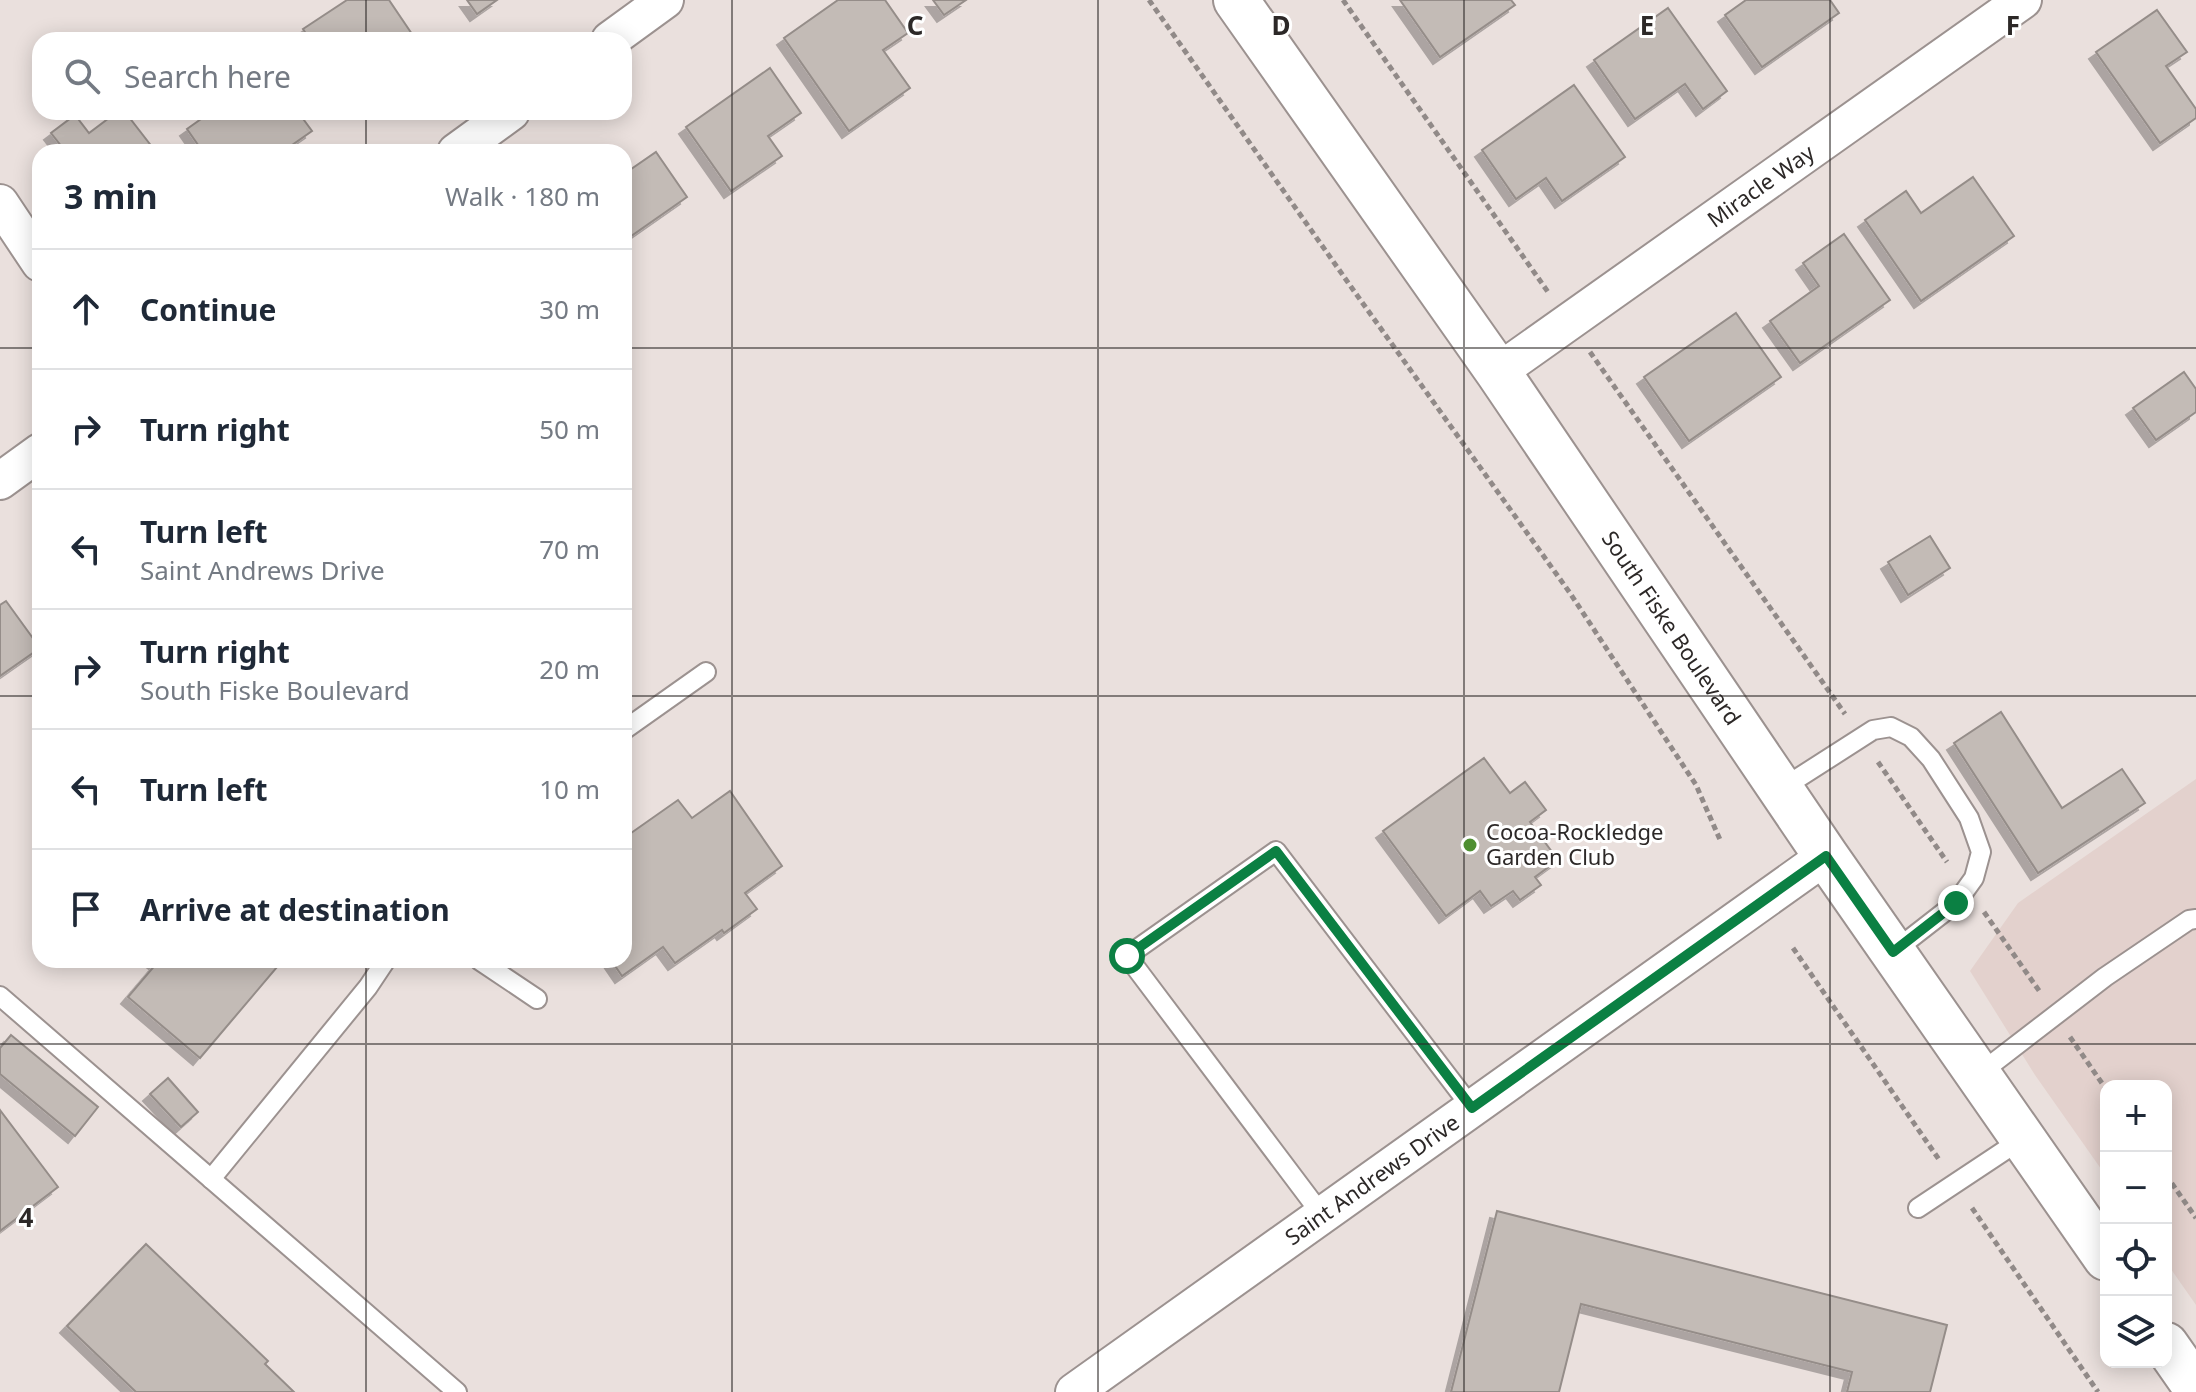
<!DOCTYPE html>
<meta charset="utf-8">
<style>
body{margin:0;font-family:"Noto Sans",sans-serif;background:#f2f2f3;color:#1f2937}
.controls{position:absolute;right:24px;bottom:24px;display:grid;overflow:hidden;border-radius:16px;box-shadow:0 4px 20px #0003}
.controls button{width:72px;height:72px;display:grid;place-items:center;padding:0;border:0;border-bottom:2px solid #e0e1e3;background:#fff;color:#1f2937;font:40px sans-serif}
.stop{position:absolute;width:24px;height:24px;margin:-18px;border:6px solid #0b8043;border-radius:50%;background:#fff}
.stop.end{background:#0b8043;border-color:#fff;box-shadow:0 2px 8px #0008}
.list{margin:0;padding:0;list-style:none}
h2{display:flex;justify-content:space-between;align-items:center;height:104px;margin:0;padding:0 32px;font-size:34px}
h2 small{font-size:26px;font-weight:400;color:#747a83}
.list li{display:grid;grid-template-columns:52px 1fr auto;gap:24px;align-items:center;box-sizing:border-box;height:120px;padding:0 32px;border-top:2px solid #e0e1e3}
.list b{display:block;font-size:30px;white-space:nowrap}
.list p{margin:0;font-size:26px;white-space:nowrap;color:#747a83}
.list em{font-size:26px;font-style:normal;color:#747a83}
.icon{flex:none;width:44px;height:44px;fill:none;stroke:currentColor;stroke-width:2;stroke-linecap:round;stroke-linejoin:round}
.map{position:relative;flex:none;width:2196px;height:1392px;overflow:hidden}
.search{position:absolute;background:#fff;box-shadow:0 4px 20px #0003;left:32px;top:32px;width:600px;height:88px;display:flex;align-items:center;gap:20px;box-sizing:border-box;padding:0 28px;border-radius:24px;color:#747a83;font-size:30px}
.panel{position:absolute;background:#fff;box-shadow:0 4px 20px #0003;left:32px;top:144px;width:600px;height:824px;border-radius:24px}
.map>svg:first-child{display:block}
.built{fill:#e3d1cd}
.building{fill:#c3bbb6;stroke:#958d89;stroke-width:2;filter:url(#shadow)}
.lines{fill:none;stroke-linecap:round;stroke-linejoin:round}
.service-casing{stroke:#9c9290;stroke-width:22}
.minor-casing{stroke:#9c9290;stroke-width:40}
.secondary-casing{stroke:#9c9290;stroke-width:48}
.path{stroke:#918a88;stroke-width:5;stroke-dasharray:6 4;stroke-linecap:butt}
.service{stroke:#fff;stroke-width:18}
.minor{stroke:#fff;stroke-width:36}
.secondary{stroke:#fff;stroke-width:44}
.route{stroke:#0b8043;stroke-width:10}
.grid{fill:none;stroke:#2c2827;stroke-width:2;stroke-opacity:0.55}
.poi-dot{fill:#4f8f31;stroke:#fff;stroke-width:3}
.labels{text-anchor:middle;stroke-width:6;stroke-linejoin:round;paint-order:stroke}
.street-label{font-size:22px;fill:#2c2827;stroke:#fff}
.poi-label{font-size:22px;fill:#2c2827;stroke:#fff;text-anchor:start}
.grid-label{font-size:26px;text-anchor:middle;font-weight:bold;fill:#2c2827;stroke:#fff;stroke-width:6;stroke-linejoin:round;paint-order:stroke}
</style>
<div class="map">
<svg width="2196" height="1392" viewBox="0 0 2196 1392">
<defs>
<filter id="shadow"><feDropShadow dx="-7" dy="7" stdDeviation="0" flood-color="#0004"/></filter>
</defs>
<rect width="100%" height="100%" fill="#eae0dd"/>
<!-- built -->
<path class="built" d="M2196,779V1305L2166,1262V1086H2106V1176L2035,1075L1970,971L2018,903Z"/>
<!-- building -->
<g class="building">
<path d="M347,0H389L416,40H310L303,29Z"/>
<path d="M467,0H497L477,14Z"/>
<path d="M838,0H885L908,33L883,50L910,88L849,131L784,38Z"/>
<path d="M933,0H966L944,15Z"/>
<path d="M1400,0H1511L1515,5L1440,57Z"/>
<path d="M1746,0H1830L1839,13L1762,67L1725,15Z"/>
<path d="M1668,8L1727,91L1703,109L1685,84L1635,119L1594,60Z"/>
<path d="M2157,10L2187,52L2166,66L2196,109V118L2160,143L2096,52Z"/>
<path d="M770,68L801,113L768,136L782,156L731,191L686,127Z"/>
<path d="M1574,85L1625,157L1562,201L1546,178L1516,199L1482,150Z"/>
<path d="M117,112H125L156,152H66L51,133L75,115L89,133Z"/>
<path d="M211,112H298L312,131L282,152H203L187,129Z"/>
<path d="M656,152L687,197L624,241V174Z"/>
<path d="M1973,177L2014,236L1921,301L1865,220L1906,191L1921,213Z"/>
<path d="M1844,234L1890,300L1800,363L1770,321L1819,286L1803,263Z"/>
<path d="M1736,313L1781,377L1689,441L1644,377Z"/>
<path d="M2184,372L2196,389V412L2156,440L2133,408Z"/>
<path d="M1930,536L1950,568L1908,595L1888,562Z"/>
<path d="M6,601L40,648L0,676V605Z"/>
<path d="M2001,712L2062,808L2122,769L2145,803L2038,873L1954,743Z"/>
<path d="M1484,758L1510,793L1525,782L1546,810L1530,822L1558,860L1535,877L1541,885L1520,900L1513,891L1491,906L1480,891L1446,916L1383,831Z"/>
<path d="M730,791L782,866L745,893L757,909L724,933L722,930L675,963L663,947L622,976L611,960H624V838L678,800L692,818Z"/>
<path d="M153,960H283L200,1058L128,997L157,963Z"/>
<path d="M11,1035L98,1107L75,1136L0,1074V1048Z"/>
<path d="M168,1078L198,1112L181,1127L150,1094Z"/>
<path d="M0,1110L58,1187L0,1231Z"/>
<path d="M1497,1211L1947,1325L1930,1392H1847L1852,1372L1581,1304L1559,1392H1451Z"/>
<path d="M146,1244L268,1361L265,1364L294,1392H136L67,1326Z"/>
</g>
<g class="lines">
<defs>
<g id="service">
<path d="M624,730L706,672"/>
<path d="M1781,789L1873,730L1891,727L1911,737L1931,759L1969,818L1981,852L1974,878L1956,903L1893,952"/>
<path d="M479,960L537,999"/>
<path d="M0,996L457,1392"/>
<path d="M1979,1074L2105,977L2189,920L2196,919"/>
<path d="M211,1179L368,987L386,960"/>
<path d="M1918,1208L2022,1139"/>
<path d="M1322,1215L1127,956L1276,851L1472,1108"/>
</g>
<g id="minor">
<path d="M610,40L665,0"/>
<path d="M456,152L511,112"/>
<path d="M0,203L40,263"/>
<path id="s1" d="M1498,372L2023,0"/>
<path d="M0,481L40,452"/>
<path id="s2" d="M1074,1392L1826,856"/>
</g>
<g id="secondary">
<path id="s3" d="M1236,0L1498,372L1826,856L2106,1258"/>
<path d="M2166,1345L2196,1388"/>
</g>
</defs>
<!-- service casing -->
<use href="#service" class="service-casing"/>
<!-- minor casing -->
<use href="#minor" class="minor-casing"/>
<!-- secondary casing -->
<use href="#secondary" class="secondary-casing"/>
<!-- path -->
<g class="path">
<path d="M1149,0L1354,291L1570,593L1696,785L1721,842"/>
<path d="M1343,0L1548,292"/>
<path d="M1590,352L1845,714"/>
<path d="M1878,762L1947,862"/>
<path d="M1984,912L2040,992"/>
<path d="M1793,948L1940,1161"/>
<path d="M2070,1037L2106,1089"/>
<path d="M2166,1175L2196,1218"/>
<path d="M1972,1208L2098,1392"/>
</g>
<!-- service -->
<use href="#service" class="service"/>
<!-- minor -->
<use href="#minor" class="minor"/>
<!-- secondary -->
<use href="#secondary" class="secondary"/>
</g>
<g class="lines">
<!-- route -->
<path class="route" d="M1127,956L1276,851L1472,1108L1826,856L1893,952L1956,903"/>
</g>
<!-- grid -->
<path class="grid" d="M366,0V40M732,0V1392M1098,0V1392M1464,0V1392M1830,0V1392M366,112V152M0,348H40M624,348H2196M0,696H40M624,696H2196M366,960V1392M0,1044H2196"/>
<!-- markers -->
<circle class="poi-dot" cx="1470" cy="845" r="8"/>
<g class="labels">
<!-- street labels -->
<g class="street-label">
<text dy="8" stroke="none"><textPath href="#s1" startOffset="322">Miracle Way</textPath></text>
<text dy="8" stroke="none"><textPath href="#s3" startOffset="764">South Fiske Boulevard</textPath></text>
<text dy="8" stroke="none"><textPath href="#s2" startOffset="366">Saint Andrews Drive</textPath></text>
</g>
<!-- poi labels -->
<g class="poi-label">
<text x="1486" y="840">Cocoa-Rockledge<tspan x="1486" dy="25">Garden Club</tspan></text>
</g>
</g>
<g class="grid-label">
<text x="915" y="35">C</text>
<text x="1281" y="35">D</text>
<text x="1647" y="35">E</text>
<text x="2013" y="35">F</text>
<text x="26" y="1227">4</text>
</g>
</svg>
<div class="controls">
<button>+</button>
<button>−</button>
<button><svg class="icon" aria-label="locate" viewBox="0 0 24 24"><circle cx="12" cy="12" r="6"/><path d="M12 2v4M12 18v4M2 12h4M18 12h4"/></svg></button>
<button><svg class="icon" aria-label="layers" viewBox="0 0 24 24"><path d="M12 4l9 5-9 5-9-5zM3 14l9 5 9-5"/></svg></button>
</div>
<div class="stop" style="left:1127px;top:956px"></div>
<div class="stop end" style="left:1956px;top:903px"></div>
<div class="search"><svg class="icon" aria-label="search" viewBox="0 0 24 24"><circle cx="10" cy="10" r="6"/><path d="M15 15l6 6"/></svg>Search here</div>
<section class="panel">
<h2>3 min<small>Walk · 180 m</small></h2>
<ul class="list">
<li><svg class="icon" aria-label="ahead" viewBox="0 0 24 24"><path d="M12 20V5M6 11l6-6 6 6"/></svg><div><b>Continue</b></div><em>30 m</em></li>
<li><svg class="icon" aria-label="right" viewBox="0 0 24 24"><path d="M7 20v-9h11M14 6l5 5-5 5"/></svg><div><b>Turn right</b></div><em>50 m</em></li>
<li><svg class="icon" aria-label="left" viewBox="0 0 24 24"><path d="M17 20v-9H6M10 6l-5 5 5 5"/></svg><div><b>Turn left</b><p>Saint Andrews Drive</p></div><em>70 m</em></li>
<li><svg class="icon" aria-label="right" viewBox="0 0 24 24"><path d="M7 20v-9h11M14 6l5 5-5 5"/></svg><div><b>Turn right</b><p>South Fiske Boulevard</p></div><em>20 m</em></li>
<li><svg class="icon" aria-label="left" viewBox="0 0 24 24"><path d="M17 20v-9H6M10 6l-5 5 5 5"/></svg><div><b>Turn left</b></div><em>10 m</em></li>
<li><svg class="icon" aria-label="arrive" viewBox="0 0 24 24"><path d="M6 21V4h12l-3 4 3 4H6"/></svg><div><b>Arrive at destination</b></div></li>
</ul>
</section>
</div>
